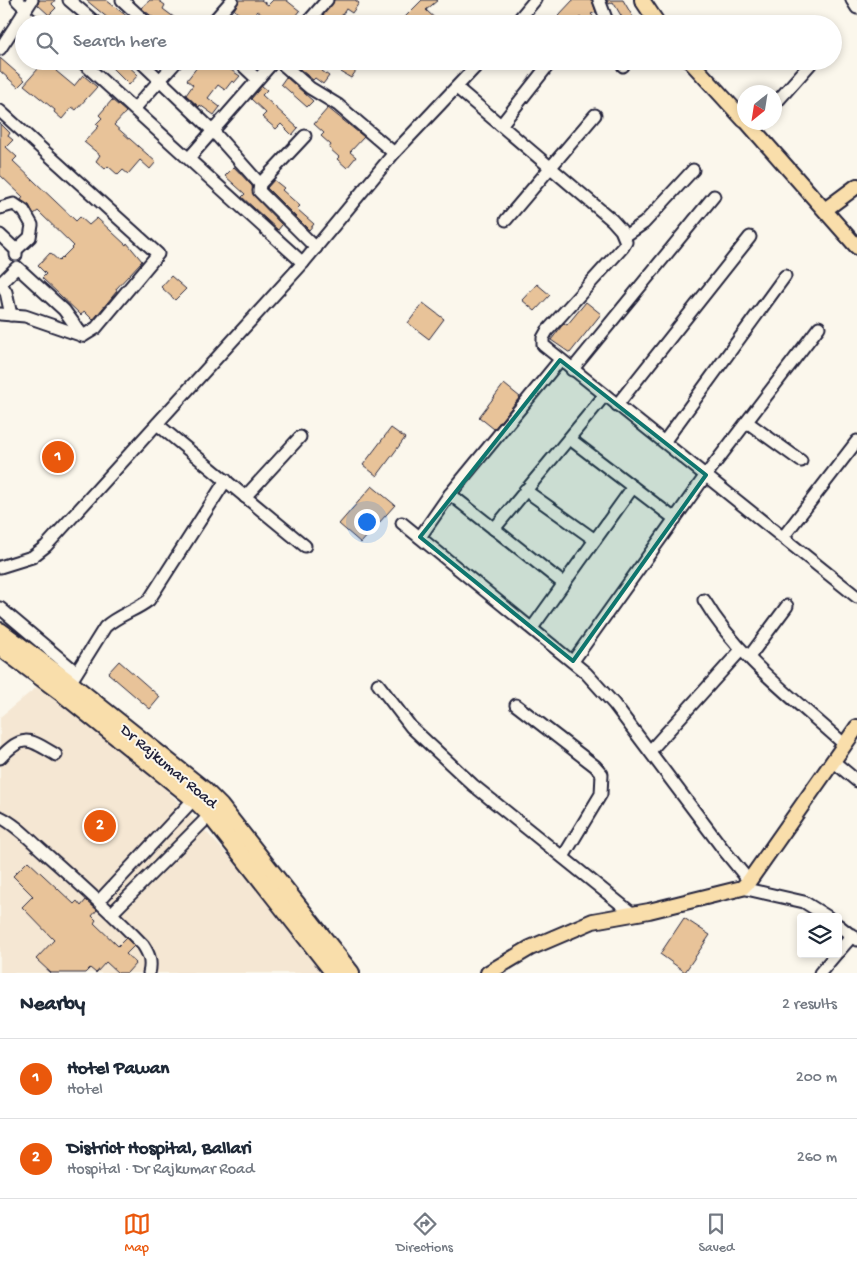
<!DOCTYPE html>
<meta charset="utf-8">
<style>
body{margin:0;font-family:"Gochi Hand",sans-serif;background:#f2f2f3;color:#1f2937}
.controls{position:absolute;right:15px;bottom:15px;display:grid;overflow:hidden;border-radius:5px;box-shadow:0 2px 8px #0003}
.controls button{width:45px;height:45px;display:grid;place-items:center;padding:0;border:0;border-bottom:1px solid #e0e1e3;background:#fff;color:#1f2937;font:25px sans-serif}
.compass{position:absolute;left:737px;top:85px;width:45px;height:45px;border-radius:50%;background:#fff;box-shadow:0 2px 8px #0003;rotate:210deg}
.you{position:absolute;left:366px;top:521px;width:18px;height:18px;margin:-12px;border:4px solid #fff;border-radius:50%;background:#1a73e8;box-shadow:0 0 0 8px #1a73e833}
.badge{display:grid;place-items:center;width:32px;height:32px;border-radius:50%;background:#ea580c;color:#fff;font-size:16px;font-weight:700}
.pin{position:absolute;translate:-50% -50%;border:2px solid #fff;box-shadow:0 1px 5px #0006}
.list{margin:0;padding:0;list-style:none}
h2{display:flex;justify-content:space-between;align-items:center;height:65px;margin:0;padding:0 20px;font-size:21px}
h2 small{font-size:16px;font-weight:400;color:#747a83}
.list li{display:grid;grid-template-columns:32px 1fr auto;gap:15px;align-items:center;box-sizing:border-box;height:80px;padding:0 20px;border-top:1px solid #e0e1e3}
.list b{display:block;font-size:19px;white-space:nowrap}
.list p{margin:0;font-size:16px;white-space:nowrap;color:#747a83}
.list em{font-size:16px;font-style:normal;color:#747a83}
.icon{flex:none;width:28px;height:28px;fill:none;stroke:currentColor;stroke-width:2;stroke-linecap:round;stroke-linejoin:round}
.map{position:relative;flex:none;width:857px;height:973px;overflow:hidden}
.search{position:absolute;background:#fff;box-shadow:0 2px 8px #0003;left:15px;right:15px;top:15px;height:55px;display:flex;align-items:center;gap:12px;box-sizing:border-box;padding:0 18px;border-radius:28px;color:#747a83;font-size:19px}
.sheet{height:225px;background:#fff}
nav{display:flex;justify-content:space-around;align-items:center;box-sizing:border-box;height:70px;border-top:1px solid #e0e1e3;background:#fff;font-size:14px;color:#747a83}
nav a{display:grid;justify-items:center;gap:2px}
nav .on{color:#ea580c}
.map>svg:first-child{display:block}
.built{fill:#f5e7d3}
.building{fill:#e8c399;stroke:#22223b}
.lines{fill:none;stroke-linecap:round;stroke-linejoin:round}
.minor-casing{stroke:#22223b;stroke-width:15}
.major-casing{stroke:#22223b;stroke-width:18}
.highway-casing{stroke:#22223b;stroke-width:20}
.minor{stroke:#fbf7ec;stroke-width:11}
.major{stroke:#f9deab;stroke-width:14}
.highway{stroke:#f9deab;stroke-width:16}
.marked{fill:#0f766e;fill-opacity:0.2;stroke:#0f766e;stroke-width:4;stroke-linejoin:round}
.labels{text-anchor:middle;stroke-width:4;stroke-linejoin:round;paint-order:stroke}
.street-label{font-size:16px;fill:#22223b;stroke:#fbf7ec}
</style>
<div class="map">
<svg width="857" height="973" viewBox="0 0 857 973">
<rect width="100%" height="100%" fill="#fbf7ec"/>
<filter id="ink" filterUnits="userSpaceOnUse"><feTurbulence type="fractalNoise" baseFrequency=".02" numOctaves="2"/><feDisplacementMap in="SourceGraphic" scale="10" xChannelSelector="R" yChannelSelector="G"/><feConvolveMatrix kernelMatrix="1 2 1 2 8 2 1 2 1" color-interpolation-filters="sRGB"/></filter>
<g filter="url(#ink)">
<!-- built -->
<path class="built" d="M38,686L143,765L258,887L326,973H0V717Z"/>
<!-- building -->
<g class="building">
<path d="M39,0H55L52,4L56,8L49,15L38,5Z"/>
<path d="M86,0H106L137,24H115Z"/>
<path d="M150,0H158L165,5L163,9L175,18L171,24H162L141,8Z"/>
<path d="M239,0H261L268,5L273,0H286L300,11L290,24H274L257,11L249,21L234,10Z"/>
<path d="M334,0H355L359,3L352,13L346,9L336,24H316Z"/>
<path d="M422,0H438L426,10L441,24H409L404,18Z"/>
<path d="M573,0H592L596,12L591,14L600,24H587L580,17L574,24H566L558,16Z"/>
<path d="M607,0H623L637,24H626L613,2L609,4Z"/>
<path d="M0,58L25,80L18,87L0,71Z"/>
<path d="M45,61H62L56,71L74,86L83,75L97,87L76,110L72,107L62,119L54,112L55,110L24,85Z"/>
<path d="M105,61H123L138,75L129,85Z"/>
<path d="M202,61H217L240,76L234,83L232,81L225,90L218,85L208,98L220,107L214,115L200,105L199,107L186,95L193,85L187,80Z"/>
<path d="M297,61H329L322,71L329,76L323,84L315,78L313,80L295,65Z"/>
<path d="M349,61H363L351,78L341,72Z"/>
<path d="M286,77L313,101L307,107L281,84Z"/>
<path d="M262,86L267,90L262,95L298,128L292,135L281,124L276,129L262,117L266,113L251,99Z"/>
<path d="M112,100L126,112L114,125L156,162L150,169L140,160L128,174L123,170L118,175L108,166L105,169L96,161L100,155L84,142L99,126L96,124L102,118L99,115Z"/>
<path d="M328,108L364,137L350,152L356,157L347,168L337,159L339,157L329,148L331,145L321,136L324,133L314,124Z"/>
<path d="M0,123L10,133L8,136L13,140L6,147L17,157L13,161L76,221L80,217L89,225L97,218L126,245L127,243L142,261L116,289L117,291L93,320L84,311L81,315L42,278L46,274L38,266L50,253L59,261L74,246L38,211L34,214L29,205L21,200L23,197L0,175Z"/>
<path d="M234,167L252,186L254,196L282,225L278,230L242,197L245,194L225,176Z"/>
<path d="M274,180L284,188L282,190L300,206L297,209L314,224L309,230L267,188Z"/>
<path d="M171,276L186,289L175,300L161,287Z"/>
<path d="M537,284L550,295L535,311L522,300Z"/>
<path d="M586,302L601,314L570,353L551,340L564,323L567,325Z"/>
<path d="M423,303L444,319L429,339L408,323Z"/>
<path d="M504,384L520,397L494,429L479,417Z"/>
<path d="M391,428L405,438L377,476L363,465Z"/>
<path d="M372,486L395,505L361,543L339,524Z"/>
<path d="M119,661L160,697L150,709L108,673Z"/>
<path d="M28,861L74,904L77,901L81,906L86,900L97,910L92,916L96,920L94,923L118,946L126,938L134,946L126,954L136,963L127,973H118L106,962L96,973L90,968L85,973H51L36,959L54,940L22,907L33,896L13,876Z"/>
<path d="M684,918L710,935L685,972L660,954Z"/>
</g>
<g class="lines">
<defs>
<g id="minor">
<path d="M17,0L26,9"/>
<path d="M69,0L97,24"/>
<path d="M122,0L148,24"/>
<path d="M599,0L608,24"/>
<path d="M852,0L857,8"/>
<path d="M23,13L36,24"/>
<path d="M211,24L232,0"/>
<path d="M306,24L327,0"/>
<path d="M515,24L535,0"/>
<path d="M0,49L32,0"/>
<path d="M81,61L303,263"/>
<path d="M140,61L212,130L260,184"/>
<path d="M238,61L257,79"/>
<path d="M279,61L310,88L338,105L394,153"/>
<path d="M621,61L623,66"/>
<path d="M457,88L612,220L621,230L626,242L623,247L547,331L543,338V345L857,597"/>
<path d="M774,105L813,61"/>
<path d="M134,109L177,61"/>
<path d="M0,111L158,254L96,328L83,336L25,316L0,314"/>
<path d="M501,125L549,64"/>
<path d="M305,136L260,184L259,191L316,248"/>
<path d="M189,158L274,61"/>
<path d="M0,208L14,204L24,211L32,225L30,237L16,250"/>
<path d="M506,220L595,115"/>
<path d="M0,235L16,250V255"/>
<path d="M625,236L644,223L693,170"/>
<path d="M0,282L6,292L11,315"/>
<path d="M1,283L17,267L64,310L83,336"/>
<path d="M572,370L714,196"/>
<path d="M617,405L750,237"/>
<path d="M747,422L801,461"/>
<path d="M157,424L305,546"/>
<path d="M570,439L675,519"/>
<path d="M664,442L785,276"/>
<path d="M525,490L595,540"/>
<path d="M450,494L564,584"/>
<path d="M245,497L300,437"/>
<path d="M402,523L586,673L614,704L723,849L749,881"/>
<path d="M494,529L604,396"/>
<path d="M784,536L857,441"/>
<path d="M420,537L450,494L560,360"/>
<path d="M0,567L32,557L46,546L303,263L394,153L481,61"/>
<path d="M704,600C738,658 796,700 845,745"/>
<path d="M0,608L76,672"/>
<path d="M532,628L633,487"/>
<path d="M749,657L787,606"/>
<path d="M573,661L706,475L819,327"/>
<path d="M70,683L105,627C118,615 135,611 149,600L226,480"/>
<path d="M378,684L411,727L473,785L633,914"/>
<path d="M516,705L595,766L602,774L601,794L563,857"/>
<path d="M650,751L741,650"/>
<path d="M0,758C24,733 29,739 56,755"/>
<path d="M833,761L857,781"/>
<path d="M0,817C17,825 31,841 45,853C79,883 112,913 143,945C149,954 152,962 149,973"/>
<path d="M742,888L804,902L828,917"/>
<path d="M99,901L194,799"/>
<path d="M112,913L210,815"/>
<path d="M838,925L857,940"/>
<path d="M838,952L853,935"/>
<path d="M820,973L836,954"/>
</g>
<g id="major">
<path d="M642,0L658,24"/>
<path d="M690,61L744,120"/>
<path d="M747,122L857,247"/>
<path d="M826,209L857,186"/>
<path d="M488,973L530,948L593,921L649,911L742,888L749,881L857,727"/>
</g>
<g id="highway">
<path d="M0,631L70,683L203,789L220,806L351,973"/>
<path d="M0,647L62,693L194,799L210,815L334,973"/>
</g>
</defs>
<!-- minor casing -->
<use href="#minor" class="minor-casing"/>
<!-- major casing -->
<use href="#major" class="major-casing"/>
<!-- highway casing -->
<use href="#highway" class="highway-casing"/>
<!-- minor -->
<use href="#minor" class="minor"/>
<!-- major -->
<use href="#major" class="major"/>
<!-- highway -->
<use href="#highway" class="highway"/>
</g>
</g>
<!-- marked area -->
<path class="marked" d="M560,360L706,475L573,661L420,537Z"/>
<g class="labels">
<!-- street labels -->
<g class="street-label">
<text transform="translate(170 765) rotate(40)" y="6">Dr Rajkumar Road</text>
</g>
</g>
</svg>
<div class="controls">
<button><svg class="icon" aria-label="layers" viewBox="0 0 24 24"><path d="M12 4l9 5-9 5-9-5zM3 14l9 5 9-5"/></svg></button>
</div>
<svg class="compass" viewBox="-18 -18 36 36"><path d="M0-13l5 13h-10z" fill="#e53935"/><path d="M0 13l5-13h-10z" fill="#747a83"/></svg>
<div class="you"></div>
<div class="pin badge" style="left:58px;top:457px">1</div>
<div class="pin badge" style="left:100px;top:826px">2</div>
<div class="search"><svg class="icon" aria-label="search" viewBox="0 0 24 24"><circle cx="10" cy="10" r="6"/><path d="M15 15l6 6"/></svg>Search here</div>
</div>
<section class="sheet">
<h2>Nearby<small>2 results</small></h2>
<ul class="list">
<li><span class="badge">1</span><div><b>Hotel Pawan</b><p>Hotel</p></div><em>200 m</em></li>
<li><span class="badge">2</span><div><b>District Hospital, Ballari</b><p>Hospital · Dr Rajkumar Road</p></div><em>260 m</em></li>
</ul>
</section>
<nav>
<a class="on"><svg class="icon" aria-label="map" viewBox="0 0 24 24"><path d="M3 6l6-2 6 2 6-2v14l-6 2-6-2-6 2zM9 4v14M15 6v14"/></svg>Map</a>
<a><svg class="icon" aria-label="directions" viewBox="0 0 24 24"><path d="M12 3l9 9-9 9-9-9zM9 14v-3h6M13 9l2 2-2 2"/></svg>Directions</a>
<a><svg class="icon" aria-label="saved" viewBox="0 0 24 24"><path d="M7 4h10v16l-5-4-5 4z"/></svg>Saved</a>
</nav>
